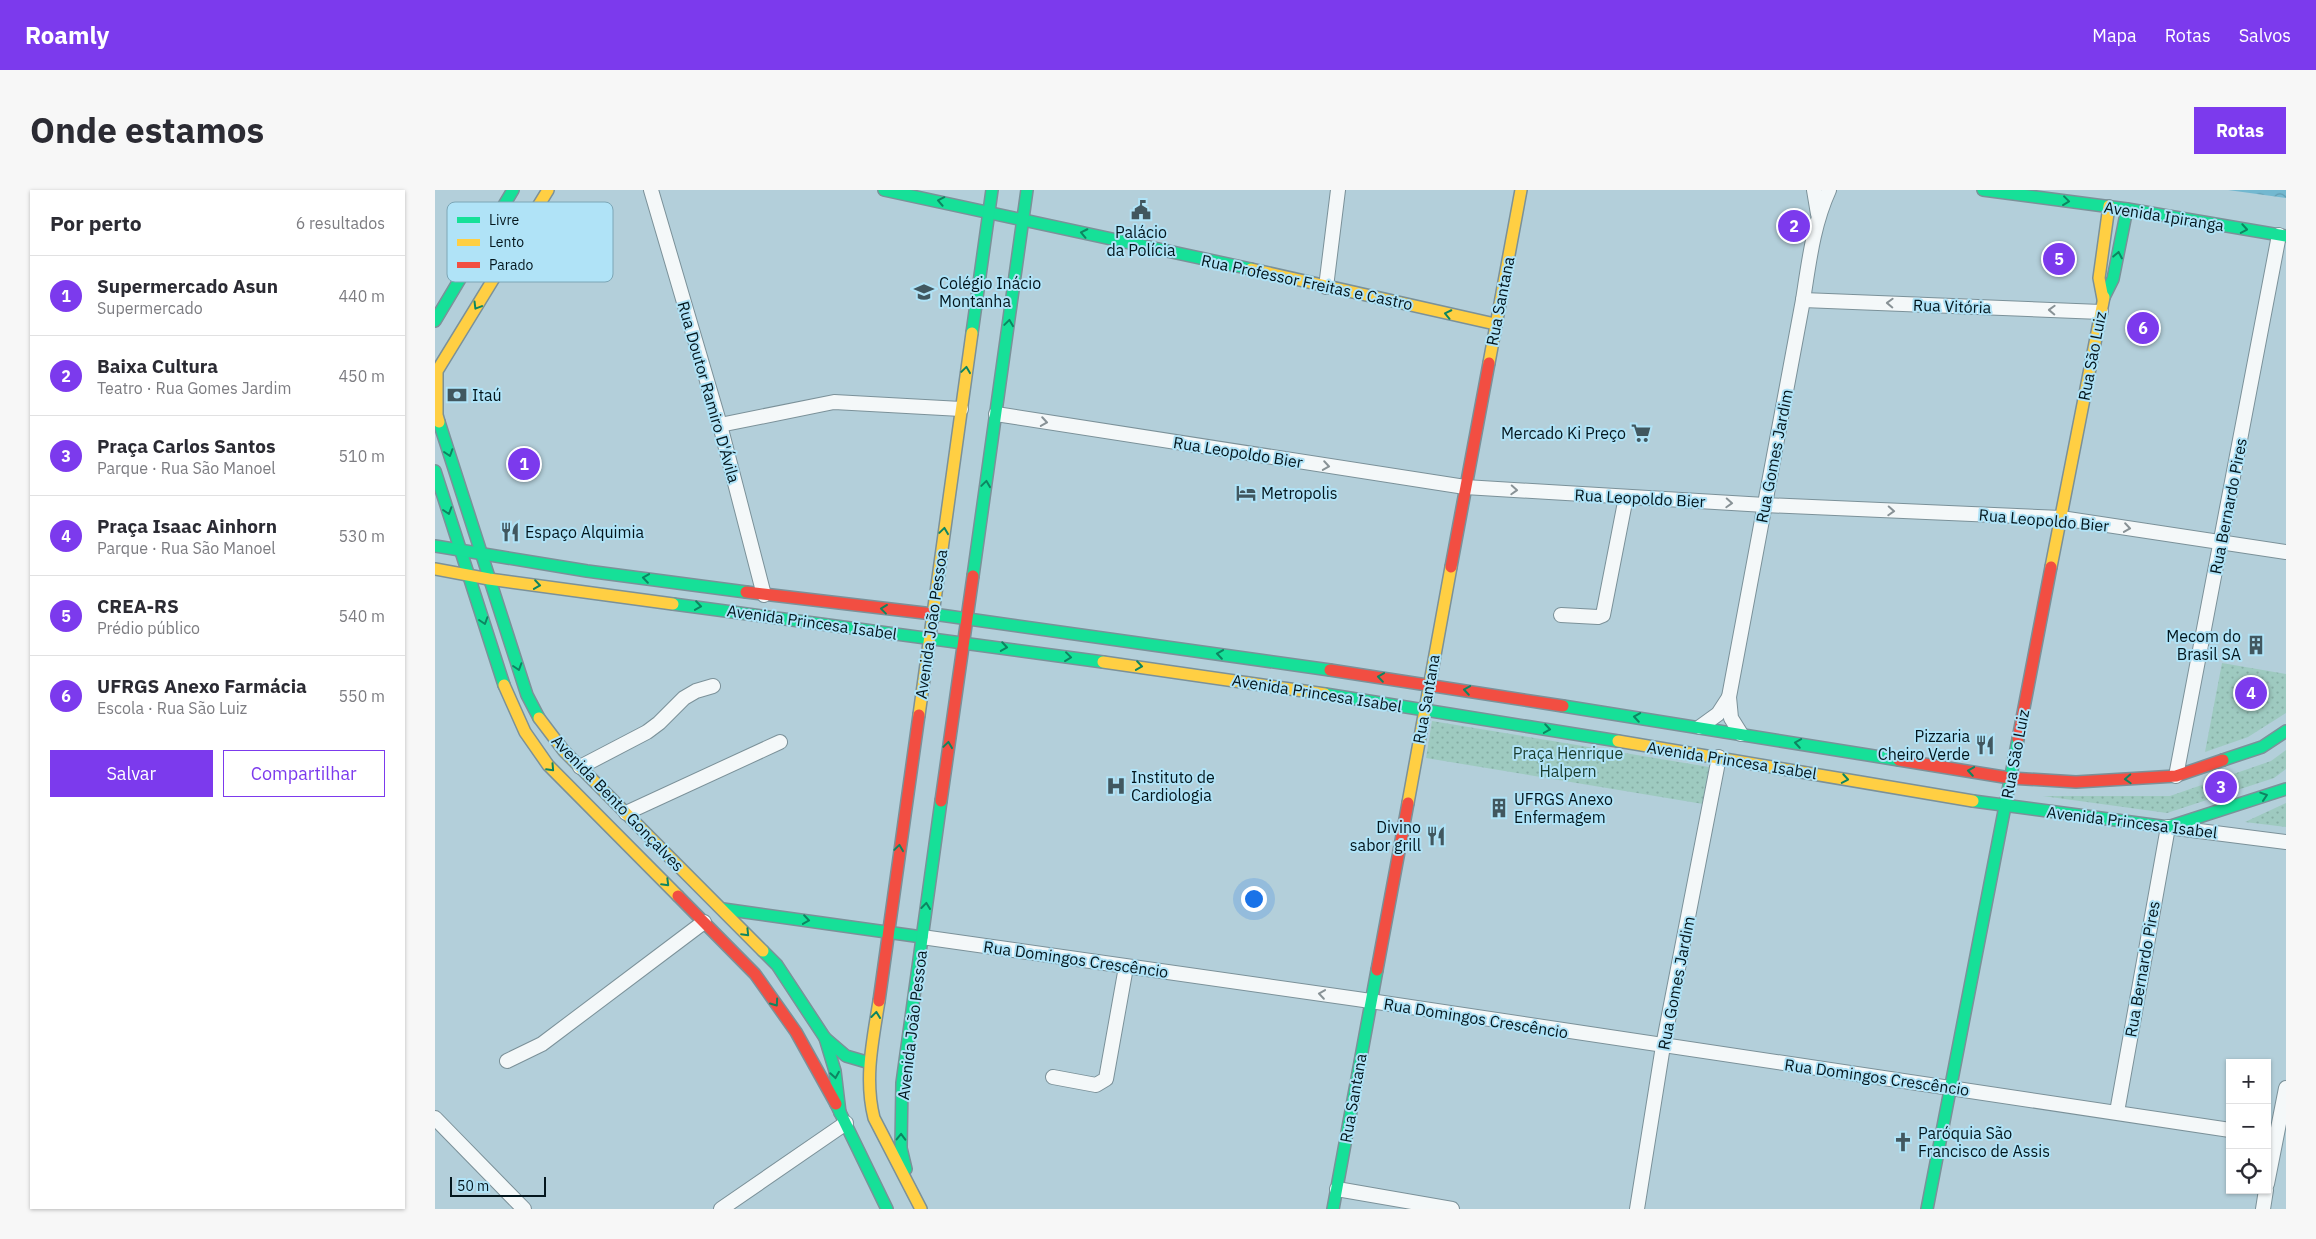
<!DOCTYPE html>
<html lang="pt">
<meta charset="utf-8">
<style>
body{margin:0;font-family:"IBM Plex Sans",sans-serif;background:#f7f7f7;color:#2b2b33}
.controls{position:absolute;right:15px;bottom:15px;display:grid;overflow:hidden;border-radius:0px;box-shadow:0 1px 4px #0004}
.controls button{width:45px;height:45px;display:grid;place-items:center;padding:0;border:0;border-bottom:1px solid #e1e1e2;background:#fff;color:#2b2b33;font:25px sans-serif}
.scale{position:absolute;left:15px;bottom:12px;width:96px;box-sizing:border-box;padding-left:5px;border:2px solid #03161d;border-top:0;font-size:14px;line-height:18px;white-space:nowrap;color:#03161d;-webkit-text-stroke:4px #b0e3f7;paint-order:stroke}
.you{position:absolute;left:818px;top:708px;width:18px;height:18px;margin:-12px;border:4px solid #fff;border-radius:50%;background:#1a73e8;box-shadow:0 0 0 8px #1a73e833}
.badge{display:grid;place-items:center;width:32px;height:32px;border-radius:50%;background:#7c3aed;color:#fff;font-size:16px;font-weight:700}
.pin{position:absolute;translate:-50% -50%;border:2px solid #fff;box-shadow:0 1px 5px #0006}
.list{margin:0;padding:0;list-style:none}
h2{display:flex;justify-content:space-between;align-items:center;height:65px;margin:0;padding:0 20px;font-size:21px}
h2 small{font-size:16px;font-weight:400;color:#7c7c81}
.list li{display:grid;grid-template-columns:32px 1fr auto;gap:15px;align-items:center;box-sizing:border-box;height:80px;padding:0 20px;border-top:1px solid #e1e1e2}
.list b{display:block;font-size:19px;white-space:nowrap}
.list p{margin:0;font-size:16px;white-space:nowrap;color:#7c7c81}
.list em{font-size:16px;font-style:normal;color:#7c7c81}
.actions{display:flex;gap:10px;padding:15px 20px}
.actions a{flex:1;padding:11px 0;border:1px solid #7c3aed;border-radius:0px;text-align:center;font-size:18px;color:#7c3aed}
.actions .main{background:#7c3aed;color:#fff}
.icon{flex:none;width:28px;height:28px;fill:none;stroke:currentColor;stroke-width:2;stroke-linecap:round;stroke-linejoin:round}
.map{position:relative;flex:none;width:1851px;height:1019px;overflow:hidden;border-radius:0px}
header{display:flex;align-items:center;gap:30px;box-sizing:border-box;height:70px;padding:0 25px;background:#7c3aed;color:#fff}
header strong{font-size:24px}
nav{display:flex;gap:28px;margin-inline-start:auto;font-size:18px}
.intro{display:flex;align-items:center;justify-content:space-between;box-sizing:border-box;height:120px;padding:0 30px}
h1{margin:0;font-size:35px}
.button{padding:12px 22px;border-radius:0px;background:#7c3aed;color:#fff;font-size:18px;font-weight:700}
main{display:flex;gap:30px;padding:0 30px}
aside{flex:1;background:#fff;border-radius:0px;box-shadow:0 1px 4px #0004}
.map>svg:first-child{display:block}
.park{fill:url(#park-dots)}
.water{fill:url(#water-waves)}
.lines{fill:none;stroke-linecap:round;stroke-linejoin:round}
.street-casing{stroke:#7b9199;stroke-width:16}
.fast-casing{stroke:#7b9199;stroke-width:14}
.slow-casing{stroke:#7b9199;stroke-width:14}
.jam-casing{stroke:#7b9199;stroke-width:14}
.street{stroke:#f4f8f9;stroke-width:14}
.fast{stroke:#16e098;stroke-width:11}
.slow{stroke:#ffcf43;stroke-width:11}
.jam{stroke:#f24e42;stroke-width:11}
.oneway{stroke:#0d8561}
.oneway2{stroke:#889296}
.labels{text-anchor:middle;stroke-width:4;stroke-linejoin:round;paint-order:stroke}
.street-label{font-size:16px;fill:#03161d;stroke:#b0e3f7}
.poi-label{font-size:16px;fill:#03161d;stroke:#b0e3f7;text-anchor:start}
.park-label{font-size:16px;fill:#1a3d2e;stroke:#b0e3f7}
.key{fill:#b0e3f7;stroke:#7ca6b6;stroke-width:1}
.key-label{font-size:14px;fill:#03161d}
</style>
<header>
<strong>Roamly</strong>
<nav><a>Mapa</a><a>Rotas</a><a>Salvos</a></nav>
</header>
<div class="intro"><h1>Onde estamos</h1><a class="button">Rotas</a></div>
<main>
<aside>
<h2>Por perto<small>6 resultados</small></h2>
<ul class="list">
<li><span class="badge">1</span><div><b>Supermercado Asun</b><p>Supermercado</p></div><em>440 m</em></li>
<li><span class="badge">2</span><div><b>Baixa Cultura</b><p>Teatro · Rua Gomes Jardim</p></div><em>450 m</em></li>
<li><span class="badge">3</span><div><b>Praça Carlos Santos</b><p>Parque · Rua São Manoel</p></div><em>510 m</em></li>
<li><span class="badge">4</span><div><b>Praça Isaac Ainhorn</b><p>Parque · Rua São Manoel</p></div><em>530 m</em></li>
<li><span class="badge">5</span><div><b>CREA-RS</b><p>Prédio público</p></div><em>540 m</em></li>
<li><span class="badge">6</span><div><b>UFRGS Anexo Farmácia</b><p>Escola · Rua São Luiz</p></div><em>550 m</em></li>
</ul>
<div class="actions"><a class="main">Salvar</a><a>Compartilhar</a></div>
</aside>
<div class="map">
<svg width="1851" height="1019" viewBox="0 0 1851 1019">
<defs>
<pattern id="park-dots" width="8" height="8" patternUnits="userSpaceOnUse" patternTransform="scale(1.25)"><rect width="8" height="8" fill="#9ecac0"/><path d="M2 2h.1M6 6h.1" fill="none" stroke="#86ada5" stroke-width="1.8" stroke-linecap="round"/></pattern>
<pattern id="water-waves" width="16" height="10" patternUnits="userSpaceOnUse" patternTransform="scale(1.25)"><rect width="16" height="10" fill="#73b8d0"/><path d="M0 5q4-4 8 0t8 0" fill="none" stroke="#629db2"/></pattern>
</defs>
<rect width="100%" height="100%" fill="#b3cfda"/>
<!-- park -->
<g class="park">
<path d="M1787,473L1851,484V523L1813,547L1770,562Z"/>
<path d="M997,531L1274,577L1268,614L991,568Z"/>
<path d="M1851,560V579L1839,588L1732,623L1608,606H1735L1836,571Z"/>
<path d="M1851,613V637L1810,632Z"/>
</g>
<!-- water -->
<path class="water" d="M1793,0H1851V8Z"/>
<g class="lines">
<defs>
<g id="street">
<path d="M216,0L285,235L329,405"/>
<path d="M1379,0L1383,24"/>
<path d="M891,97L903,0"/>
<path d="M1368,110L1666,122"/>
<path d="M561,224L1030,297L1330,315L1626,328L1851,362"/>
<path d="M285,235L399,212L526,219"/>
<path d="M1126,425L1163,427L1168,425L1191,307"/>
<path d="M1265,537L1283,524L1294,507"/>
<path d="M1306,544L1296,528L1294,507L1368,110C1374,72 1378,35 1394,0"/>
<path d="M145,577L212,542L224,533L249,508L261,501L278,496"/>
<path d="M1741,586L1844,45"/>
<path d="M191,623L345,552"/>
<path d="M487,747L922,809L1795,940"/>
<path d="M72,871L107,854L269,732"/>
<path d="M618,887L661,895L671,889L691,777"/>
<path d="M1682,922L1733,637L1851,652"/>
<path d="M0,928L89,1019"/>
<path d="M1832,994L1851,898"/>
<path d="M902,999L1017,1019"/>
<path d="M286,1019L411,933"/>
<path d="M1202,1019L1228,856L1284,567"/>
<path d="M1828,1019L1831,1000"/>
</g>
<g id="fast">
<path d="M449,0L816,79"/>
<path d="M1548,0L1692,19L1851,46"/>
<path d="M1669,107L1678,89L1692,19"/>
<path d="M0,131L78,0"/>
<path d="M537,143L557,0"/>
<path d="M4,232L92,505L104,528"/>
<path d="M0,281L69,495"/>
<path d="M0,356L152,381L311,402"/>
<path d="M538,386L592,0"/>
<path d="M238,414L668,472"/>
<path d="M498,424L895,480"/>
<path d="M890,504L1183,551"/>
<path d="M1128,516L1464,570"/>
<path d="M1788,570L1827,557L1851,541"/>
<path d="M1538,611L1733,637L1851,599"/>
<path d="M288,719L487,747"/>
<path d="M328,761L342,775L390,848L400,881L405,923"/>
<path d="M390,848L411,866L435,873"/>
<path d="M401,914L452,1019"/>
<path d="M471,979L466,958L467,893L506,611"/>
<path d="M898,1019L942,780"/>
<path d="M1492,1019L1583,549"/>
</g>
<g id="slow">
<path d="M816,79L1060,134"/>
<path d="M1668,109L1664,88L1674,16"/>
<path d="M1054,173L1086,0"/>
<path d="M4,232L2,225V181L113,0"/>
<path d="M1616,377L1669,107"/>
<path d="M0,379L54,389L238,414"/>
<path d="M668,472L890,504"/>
<path d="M69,495L90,542L113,575L243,706"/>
<path d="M484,525L537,143"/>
<path d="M104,528L129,561L328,761"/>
<path d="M1183,551L1538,611"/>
<path d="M973,613L1016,377"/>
<path d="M444,811C438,849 429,889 439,928L486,1019"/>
</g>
<g id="jam">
<path d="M1016,377L1054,173"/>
<path d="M311,402L498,424"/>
<path d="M895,480L1128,516"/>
<path d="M1583,549L1616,377"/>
<path d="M1464,570L1575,588L1641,592L1741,586L1788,570"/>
<path d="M506,611L538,386"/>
<path d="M243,706L320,784L361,842L401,914"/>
<path d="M942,780L973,613"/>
<path d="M444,811L484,525"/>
</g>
</defs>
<!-- street casing -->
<use href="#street" class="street-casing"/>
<!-- fast casing -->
<use href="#fast" class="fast-casing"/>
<!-- slow casing -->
<use href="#slow" class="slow-casing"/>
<!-- jam casing -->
<use href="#jam" class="jam-casing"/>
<!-- street -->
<use href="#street" class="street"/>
<!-- fast -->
<use href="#fast" class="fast"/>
<!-- slow -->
<use href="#slow" class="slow"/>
<!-- jam -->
<use href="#jam" class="jam"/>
</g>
<!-- one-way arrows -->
<defs><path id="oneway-chevron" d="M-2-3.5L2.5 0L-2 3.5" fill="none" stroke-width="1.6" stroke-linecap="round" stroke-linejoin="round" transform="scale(1.25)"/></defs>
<g class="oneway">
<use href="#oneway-chevron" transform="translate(506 11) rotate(-169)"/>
<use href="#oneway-chevron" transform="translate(1631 11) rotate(7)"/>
<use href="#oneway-chevron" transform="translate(1809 39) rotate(10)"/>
<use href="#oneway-chevron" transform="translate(649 43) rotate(-168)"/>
<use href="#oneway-chevron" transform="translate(1683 65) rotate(-79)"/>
<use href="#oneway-chevron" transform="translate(42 116) rotate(121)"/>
<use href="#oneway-chevron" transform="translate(1013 124) rotate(-168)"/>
<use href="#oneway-chevron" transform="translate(574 133) rotate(-82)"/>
<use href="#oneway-chevron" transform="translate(531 180) rotate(-82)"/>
<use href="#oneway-chevron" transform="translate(14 263) rotate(72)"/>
<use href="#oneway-chevron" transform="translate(551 294) rotate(-82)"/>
<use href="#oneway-chevron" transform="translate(13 321) rotate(72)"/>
<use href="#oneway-chevron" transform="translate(509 341) rotate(-82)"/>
<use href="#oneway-chevron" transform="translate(211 388) rotate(-172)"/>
<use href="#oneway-chevron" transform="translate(102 395) rotate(8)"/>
<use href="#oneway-chevron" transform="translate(263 416) rotate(8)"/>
<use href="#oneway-chevron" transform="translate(449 419) rotate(-173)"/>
<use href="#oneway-chevron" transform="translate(49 431) rotate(72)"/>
<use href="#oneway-chevron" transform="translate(569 457) rotate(9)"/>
<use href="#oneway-chevron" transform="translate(785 464) rotate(-172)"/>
<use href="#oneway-chevron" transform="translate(633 467) rotate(7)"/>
<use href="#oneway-chevron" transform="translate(704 476) rotate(8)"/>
<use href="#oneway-chevron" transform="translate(83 477) rotate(72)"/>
<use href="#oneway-chevron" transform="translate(946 487) rotate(-172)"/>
<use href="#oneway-chevron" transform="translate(1032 500) rotate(-171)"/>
<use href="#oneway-chevron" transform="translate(1202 527) rotate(-171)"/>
<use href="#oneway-chevron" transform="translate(1112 539) rotate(9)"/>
<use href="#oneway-chevron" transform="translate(1363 553) rotate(-171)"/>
<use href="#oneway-chevron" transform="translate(513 555) rotate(-82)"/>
<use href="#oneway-chevron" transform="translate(116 578) rotate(47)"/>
<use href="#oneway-chevron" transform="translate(1536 581) rotate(-171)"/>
<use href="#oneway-chevron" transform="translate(1410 589) rotate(10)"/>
<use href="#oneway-chevron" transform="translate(1693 589) rotate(177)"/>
<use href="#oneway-chevron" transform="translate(1829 606) rotate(-18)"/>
<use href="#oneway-chevron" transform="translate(464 658) rotate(-82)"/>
<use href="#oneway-chevron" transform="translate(231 693) rotate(45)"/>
<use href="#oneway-chevron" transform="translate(491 716) rotate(-83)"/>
<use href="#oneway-chevron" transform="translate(371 730) rotate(8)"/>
<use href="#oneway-chevron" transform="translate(311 743) rotate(46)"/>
<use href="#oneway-chevron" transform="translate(340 813) rotate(55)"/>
<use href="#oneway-chevron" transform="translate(441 825) rotate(-83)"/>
<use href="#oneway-chevron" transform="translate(400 885) rotate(81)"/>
<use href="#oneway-chevron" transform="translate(466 947) rotate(-89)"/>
</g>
<g class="oneway2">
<use href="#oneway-chevron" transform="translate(1455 113) rotate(-178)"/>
<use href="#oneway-chevron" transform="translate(1617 120) rotate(-178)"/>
<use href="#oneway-chevron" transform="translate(609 232) rotate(9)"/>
<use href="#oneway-chevron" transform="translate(891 276) rotate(9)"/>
<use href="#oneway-chevron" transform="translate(1079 300) rotate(3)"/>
<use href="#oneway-chevron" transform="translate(1294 313) rotate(3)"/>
<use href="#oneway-chevron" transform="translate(1456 321) rotate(3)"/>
<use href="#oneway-chevron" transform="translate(1692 338) rotate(8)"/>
<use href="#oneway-chevron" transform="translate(887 804) rotate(-172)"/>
</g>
<!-- icons -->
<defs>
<symbol id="civic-bare" viewBox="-9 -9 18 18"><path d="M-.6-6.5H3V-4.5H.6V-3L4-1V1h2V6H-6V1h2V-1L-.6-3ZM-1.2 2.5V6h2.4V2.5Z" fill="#41575f" stroke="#b0e3f7" stroke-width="2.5" paint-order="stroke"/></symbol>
<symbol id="school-bare" viewBox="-9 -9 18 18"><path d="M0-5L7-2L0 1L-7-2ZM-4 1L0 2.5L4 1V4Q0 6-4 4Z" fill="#41575f" stroke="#b0e3f7" stroke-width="2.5" paint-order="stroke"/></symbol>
<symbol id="bank-bare" viewBox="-9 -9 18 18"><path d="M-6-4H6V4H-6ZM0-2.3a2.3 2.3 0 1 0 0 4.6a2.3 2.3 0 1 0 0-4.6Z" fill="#41575f" stroke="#b0e3f7" stroke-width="2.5" paint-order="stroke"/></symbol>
<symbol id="supermarket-bare" viewBox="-9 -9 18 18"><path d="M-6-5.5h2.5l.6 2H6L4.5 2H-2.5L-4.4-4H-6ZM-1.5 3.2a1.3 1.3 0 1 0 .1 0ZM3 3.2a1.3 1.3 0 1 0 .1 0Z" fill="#41575f" stroke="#b0e3f7" stroke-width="2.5" paint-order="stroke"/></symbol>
<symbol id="hotel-bare" viewBox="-9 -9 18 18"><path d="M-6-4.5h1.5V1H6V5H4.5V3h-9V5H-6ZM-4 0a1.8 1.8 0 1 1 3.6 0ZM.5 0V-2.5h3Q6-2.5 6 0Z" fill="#41575f" stroke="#b0e3f7" stroke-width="2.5" paint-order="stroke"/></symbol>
<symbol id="restaurant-bare" viewBox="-9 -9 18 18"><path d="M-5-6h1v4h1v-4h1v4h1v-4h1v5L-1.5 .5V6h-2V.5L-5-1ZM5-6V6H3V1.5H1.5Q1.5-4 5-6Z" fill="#41575f" stroke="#b0e3f7" stroke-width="2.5" paint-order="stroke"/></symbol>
<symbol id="building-bare" viewBox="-9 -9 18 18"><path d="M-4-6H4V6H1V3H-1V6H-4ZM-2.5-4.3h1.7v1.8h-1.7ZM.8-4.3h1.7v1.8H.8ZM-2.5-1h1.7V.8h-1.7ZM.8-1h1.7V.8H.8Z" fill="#41575f" stroke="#b0e3f7" stroke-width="2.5" paint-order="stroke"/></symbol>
<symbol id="hospital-bare" viewBox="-9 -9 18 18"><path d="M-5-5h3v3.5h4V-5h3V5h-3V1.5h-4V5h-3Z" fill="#41575f" stroke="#b0e3f7" stroke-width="2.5" paint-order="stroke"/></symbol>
<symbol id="church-bare" viewBox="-9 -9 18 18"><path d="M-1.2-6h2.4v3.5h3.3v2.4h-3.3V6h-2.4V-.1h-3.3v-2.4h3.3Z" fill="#41575f" stroke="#b0e3f7" stroke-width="2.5" paint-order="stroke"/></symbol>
</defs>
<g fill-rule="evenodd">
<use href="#civic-bare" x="692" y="6" width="28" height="28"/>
<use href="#school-bare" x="475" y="88" width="28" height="28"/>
<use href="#bank-bare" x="8" y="191" width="28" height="28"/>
<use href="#supermarket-bare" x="1192" y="229" width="28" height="28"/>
<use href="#hotel-bare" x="797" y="289" width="28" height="28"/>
<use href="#restaurant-bare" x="61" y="328" width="28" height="28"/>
<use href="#building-bare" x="1807" y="441" width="28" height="28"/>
<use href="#restaurant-bare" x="1536" y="541" width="28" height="28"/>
<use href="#hospital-bare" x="667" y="582" width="28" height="28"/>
<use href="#building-bare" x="1050" y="604" width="28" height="28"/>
<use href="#restaurant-bare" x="987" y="632" width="28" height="28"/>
<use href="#church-bare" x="1454" y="938" width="28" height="28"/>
</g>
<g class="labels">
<!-- street labels -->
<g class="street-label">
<text transform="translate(1729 26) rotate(9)" y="6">Avenida Ipiranga</text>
<text transform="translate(872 92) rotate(12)" y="6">Rua Professor Freitas e Castro</text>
<text transform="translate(1065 111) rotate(-79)" y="6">Rua Santana</text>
<text transform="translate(1517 116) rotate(2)" y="6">Rua Vitória</text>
<text transform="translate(1657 166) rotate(-79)" y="6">Rua São Luiz</text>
<text transform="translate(274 202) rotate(74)" y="6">Rua Doutor Ramiro D'Ávila</text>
<text transform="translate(803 262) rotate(9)" y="6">Rua Leopoldo Bier</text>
<text transform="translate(1339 266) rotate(-79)" y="6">Rua Gomes Jardim</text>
<text transform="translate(1205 308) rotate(3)" y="6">Rua Leopoldo Bier</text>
<text transform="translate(1793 316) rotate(-79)" y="6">Rua Bernardo Pires</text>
<text transform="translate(1609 330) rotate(5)" y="6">Rua Leopoldo Bier</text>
<text transform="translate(377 432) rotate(8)" y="6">Avenida Princesa Isabel</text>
<text transform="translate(496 434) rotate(-82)" y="6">Avenida João Pessoa</text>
<text transform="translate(882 503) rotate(9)" y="6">Avenida Princesa Isabel</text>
<text transform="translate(991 509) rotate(-80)" y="6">Rua Santana</text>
<text transform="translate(1580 564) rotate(-79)" y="6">Rua São Luiz</text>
<text transform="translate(1297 570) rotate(9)" y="6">Avenida Princesa Isabel</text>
<text transform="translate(183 613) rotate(46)" y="6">Avenida Bento Gonçalves</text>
<text transform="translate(1697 632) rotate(7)" y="6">Avenida Princesa Isabel</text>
<text transform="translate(641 769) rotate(8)" y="6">Rua Domingos Crescêncio</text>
<text transform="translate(1707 779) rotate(-80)" y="6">Rua Bernardo Pires</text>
<text transform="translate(1241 793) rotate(-79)" y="6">Rua Gomes Jardim</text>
<text transform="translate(1041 828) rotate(9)" y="6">Rua Domingos Crescêncio</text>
<text transform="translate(477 835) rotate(-83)" y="6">Avenida João Pessoa</text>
<text transform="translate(1442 887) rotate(8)" y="6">Rua Domingos Crescêncio</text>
<text transform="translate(918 908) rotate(-80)" y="6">Rua Santana</text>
</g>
<!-- poi labels -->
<g class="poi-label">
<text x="706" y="48" text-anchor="middle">Palácio<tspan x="706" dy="18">da Polícia</tspan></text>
<text x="504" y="99">Colégio Inácio<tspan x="504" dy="18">Montanha</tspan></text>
<text x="37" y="211">Itaú</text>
<text x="1191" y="249" text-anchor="end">Mercado Ki Preço</text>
<text x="826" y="309">Metropolis</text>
<text x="90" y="348">Espaço Alquimia</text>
<text x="1806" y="452" text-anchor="end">Mecom do<tspan x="1806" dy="18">Brasil SA</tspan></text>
<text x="1535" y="552" text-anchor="end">Pizzaria<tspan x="1535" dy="18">Cheiro Verde</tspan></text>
<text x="696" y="593">Instituto de<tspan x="696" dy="18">Cardiologia</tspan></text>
<text x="1079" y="615">UFRGS Anexo<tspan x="1079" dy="18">Enfermagem</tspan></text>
<text x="986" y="643" text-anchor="end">Divino<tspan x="986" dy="18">sabor grill</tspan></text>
<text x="1483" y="949">Paróquia São<tspan x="1483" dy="18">Francisco de Assis</tspan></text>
</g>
<!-- park labels -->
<g class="park-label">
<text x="1133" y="569">Praça Henrique<tspan x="1133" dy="18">Halpern</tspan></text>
</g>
</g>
<!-- legend -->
<rect x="12" y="12" width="166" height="80" rx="8" class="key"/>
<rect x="22" y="27" width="23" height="6" fill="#16e098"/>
<rect x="22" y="49" width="23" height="7" fill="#ffcf43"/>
<rect x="22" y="72" width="23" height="6" fill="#f24e42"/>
<g class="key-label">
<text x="54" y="35">Livre</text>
<text x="54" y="57">Lento</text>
<text x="54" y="80">Parado</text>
</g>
</svg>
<div class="controls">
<button>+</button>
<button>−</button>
<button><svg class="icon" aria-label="locate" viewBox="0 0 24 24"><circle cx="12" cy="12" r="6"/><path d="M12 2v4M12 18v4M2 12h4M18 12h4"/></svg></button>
</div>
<div class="scale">50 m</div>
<div class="you"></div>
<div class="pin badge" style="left:89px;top:274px">1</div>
<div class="pin badge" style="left:1359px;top:36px">2</div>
<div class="pin badge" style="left:1786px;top:597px">3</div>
<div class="pin badge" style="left:1816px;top:503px">4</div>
<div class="pin badge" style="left:1624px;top:69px">5</div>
<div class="pin badge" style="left:1708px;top:138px">6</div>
</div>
</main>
